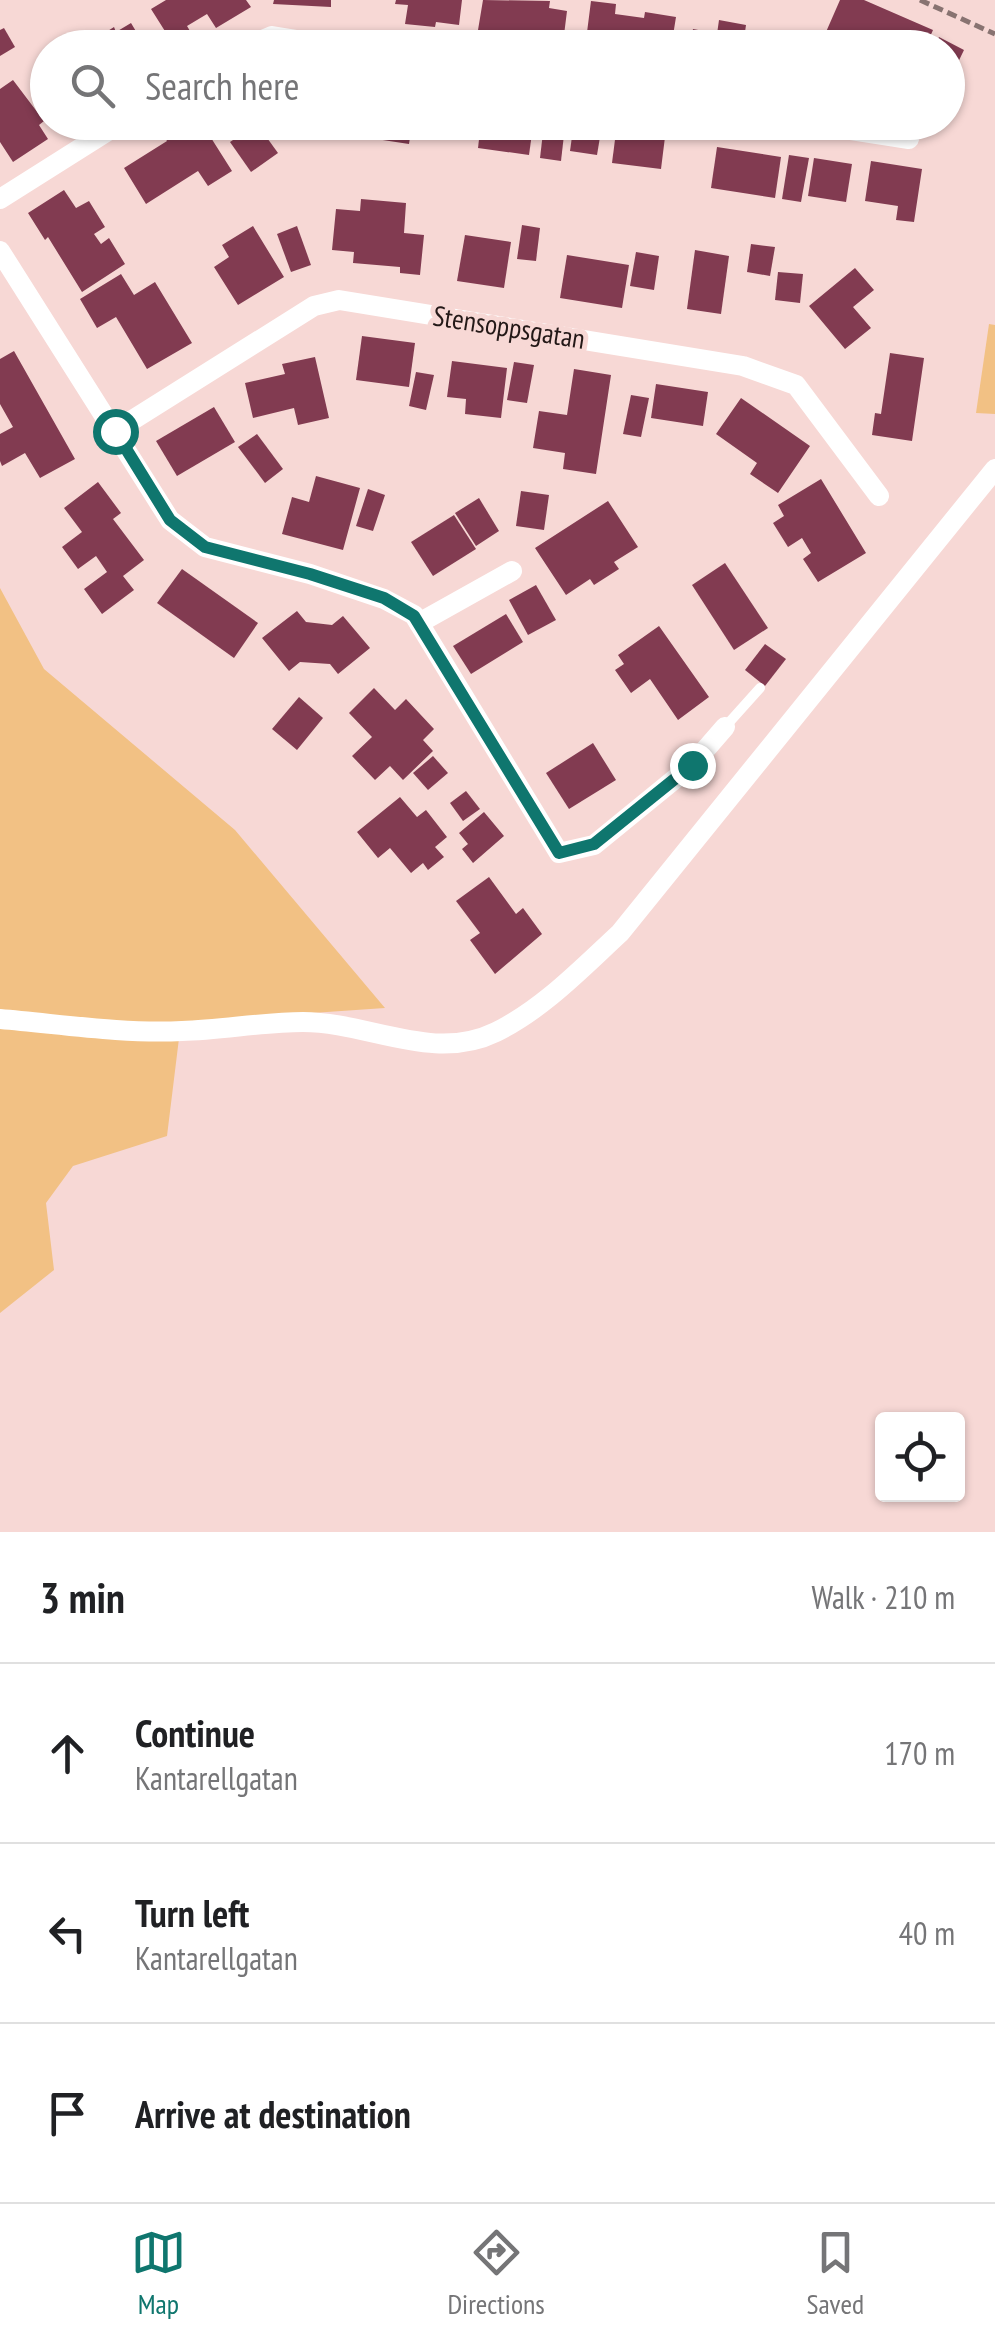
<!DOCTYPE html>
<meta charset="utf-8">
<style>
body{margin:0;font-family:"PT Sans Narrow",sans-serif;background:#f2f2f2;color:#202124}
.controls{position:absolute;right:30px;bottom:30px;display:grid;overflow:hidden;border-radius:10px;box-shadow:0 2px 8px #0004}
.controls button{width:90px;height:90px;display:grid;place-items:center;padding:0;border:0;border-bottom:2px solid #e0e0e0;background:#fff;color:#202124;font:50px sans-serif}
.stop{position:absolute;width:30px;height:30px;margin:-22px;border:8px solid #0f766e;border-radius:50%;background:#fff}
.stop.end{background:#0f766e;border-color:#fff;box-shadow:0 2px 10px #0008}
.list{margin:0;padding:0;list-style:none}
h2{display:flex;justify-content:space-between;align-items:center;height:130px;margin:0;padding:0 40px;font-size:42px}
h2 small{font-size:32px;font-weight:400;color:#757577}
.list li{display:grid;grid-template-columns:65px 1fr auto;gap:30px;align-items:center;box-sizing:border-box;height:180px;padding:0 40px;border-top:2px solid #e0e0e0}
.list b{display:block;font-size:38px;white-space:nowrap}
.list p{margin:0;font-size:32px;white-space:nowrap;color:#757577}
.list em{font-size:32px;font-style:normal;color:#757577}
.icon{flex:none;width:55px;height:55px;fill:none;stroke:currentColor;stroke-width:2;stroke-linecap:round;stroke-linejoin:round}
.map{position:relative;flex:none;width:995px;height:1532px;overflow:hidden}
.search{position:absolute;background:#fff;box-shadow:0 2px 8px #0004;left:30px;right:30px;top:30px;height:110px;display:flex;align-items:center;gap:25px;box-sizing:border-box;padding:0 35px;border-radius:55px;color:#757577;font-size:38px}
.sheet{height:670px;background:#fff}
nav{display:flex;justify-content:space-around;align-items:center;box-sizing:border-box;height:140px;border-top:2px solid #e0e0e0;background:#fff;font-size:28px;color:#757577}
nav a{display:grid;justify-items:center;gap:5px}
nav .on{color:#0f766e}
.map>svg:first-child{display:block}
.green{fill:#f2c184}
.building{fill:#823b51}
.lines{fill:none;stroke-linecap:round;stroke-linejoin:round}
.path{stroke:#887371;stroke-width:5;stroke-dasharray:10 5;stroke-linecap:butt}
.service{stroke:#fff;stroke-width:10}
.minor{stroke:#fff;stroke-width:20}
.route{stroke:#0f766e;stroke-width:12}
.labels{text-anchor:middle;stroke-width:10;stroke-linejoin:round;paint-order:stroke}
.street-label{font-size:28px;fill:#231817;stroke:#f7d8d5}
</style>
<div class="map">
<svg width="995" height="1532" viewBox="0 0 995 1532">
<rect width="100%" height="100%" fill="#f7d8d5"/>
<!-- green -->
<g class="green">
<path d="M989,324L995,325V414L976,413Z"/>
<path d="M0,588L44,669L235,830L385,1008L181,1022L167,1136L73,1166L46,1203L54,1270L0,1313Z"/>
</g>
<!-- building -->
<g class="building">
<path d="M166,0H246L251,7L216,28L207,14L187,26L193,36L175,47L151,9Z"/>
<path d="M274,0H331V7L273,4Z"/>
<path d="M396,0H462L459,25L436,22L435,27L405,24L408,5L395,4Z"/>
<path d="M483,0L550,1L549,8L567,11L564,35L541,32L540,39L478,30Z"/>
<path d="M840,0H864L933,30L925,48H850L851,44L826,32Z"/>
<path d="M591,1L616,4L615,14L644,18L645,12L676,17L671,48H585Z"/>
<path d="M719,20L746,25L744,39L764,42L766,30L794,35L791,48H715Z"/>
<path d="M131,23L146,48H107L100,36L114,27L116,32Z"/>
<path d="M4,28L15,47L0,56V30Z"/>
<path d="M693,29L714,33L712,48H690Z"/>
<path d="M939,37L964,50L948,83V48H934Z"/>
<path d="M13,80L44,121L39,125L48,139L13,162L0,142V89Z"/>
<path d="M179,122H201L232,171L208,186L198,171L146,204L124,168L167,141L162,133Z"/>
<path d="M358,122H424L423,132L411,131L409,144L376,139L378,128Z"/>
<path d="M481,122L533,126L529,155L478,148Z"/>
<path d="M574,122L602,125L597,155L570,151Z"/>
<path d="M257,124L278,153L251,172L230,142Z"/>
<path d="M544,124L565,126L561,161L540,158Z"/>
<path d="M617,124L666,129L661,169L612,163Z"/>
<path d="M717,147L781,157L775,198L711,188Z"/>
<path d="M789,155L809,158L801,202L782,199Z"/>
<path d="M814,158L852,164L846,202L808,196Z"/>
<path d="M871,161L922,169L914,222L896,220L898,206L865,201Z"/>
<path d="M64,190L76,208L89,201L105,227L94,234L101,244L109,238L125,264L82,292L48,237L45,240L28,213Z"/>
<path d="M361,199L406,203L404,233L424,235L420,275L400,273V267L353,263L354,252L332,250L336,209L360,211Z"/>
<path d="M522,225L540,228L536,261L517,259Z"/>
<path d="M253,226L284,277L238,305L214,267L229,257L222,245Z"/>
<path d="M297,226L311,265L291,272L277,234Z"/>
<path d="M465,235L511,242L504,288L457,281Z"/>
<path d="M751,244L775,247L770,276L747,272Z"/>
<path d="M695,250L729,256L721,314L687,309Z"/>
<path d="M636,252L659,256L654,290L630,286Z"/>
<path d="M567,255L629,265L622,308L560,298Z"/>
<path d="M855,268L874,290L853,307L871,328L845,349L809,306Z"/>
<path d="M778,272L803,274L800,303L775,300Z"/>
<path d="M121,274L134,295L155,282L192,343L147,369L116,317L97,328L80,299Z"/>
<path d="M362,336L415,343L409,387L356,380Z"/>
<path d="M14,351L75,459L40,478L25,453L2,466L0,461V434L13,427L0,404V359Z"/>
<path d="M890,353L924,358L912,441L872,435L875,413L881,414Z"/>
<path d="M315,357L329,418L298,425L294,408L253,418L245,383L285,374L282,364Z"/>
<path d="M452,361L507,368L501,418L465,414L466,399L447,397Z"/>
<path d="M514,362L534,365L527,403L507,400Z"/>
<path d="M574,369L611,375L596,474L563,469L565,453L533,448L539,411L567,415Z"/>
<path d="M416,372L434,375L426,410L409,406Z"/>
<path d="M656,384L708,392L703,426L651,418Z"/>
<path d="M631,395L649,398L641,437L623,434Z"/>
<path d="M741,398L810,446L778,493L750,474L757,463L716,434Z"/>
<path d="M214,407L235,442L177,476L156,441Z"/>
<path d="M257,434L283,469L265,483L238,447Z"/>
<path d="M316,476L360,488L343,550L282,534L292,497L309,502Z"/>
<path d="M821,479L866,553L818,582L803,559L811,553L802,538L788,547L773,523L784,516L778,505Z"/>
<path d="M98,482L121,513L113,519L144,560L123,576L134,590L102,614L84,589L107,572L96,556L78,569L62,547L82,532L64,508Z"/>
<path d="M368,489L385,495L373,531L356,526Z"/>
<path d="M521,491L549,495L544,530L516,526Z"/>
<path d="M479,498L499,531L476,546L455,513Z"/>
<path d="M608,501L638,547L614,562L619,569L594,585L590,579L566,595L535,548Z"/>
<path d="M454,515L476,549L433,576L411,542Z"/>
<path d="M725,563L768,628L734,650L692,585Z"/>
<path d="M182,569L258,623L234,658L157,603Z"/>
<path d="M536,585L556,620L528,635L509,600Z"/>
<path d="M297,611L306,622L332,625L343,616L370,648L338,674L330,664L300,662L289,671L262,638Z"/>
<path d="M506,614L523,642L471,674L453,646Z"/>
<path d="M659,626L709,697L678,720L650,679L631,693L615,670L624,664L618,655Z"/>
<path d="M765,644L786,659L765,686L745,670Z"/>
<path d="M374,688L395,710L406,699L434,729L423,740L433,751L403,780L390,766L375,780L352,756L372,737L349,713Z"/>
<path d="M299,697L323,718L297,750L272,729Z"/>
<path d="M593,743L616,780L569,809L546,773Z"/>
<path d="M433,756L448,773L428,790L413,773Z"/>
<path d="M466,791L480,809L463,821L450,803Z"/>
<path d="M400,797L417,817L426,810L447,837L435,847L444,857L428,870L423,863L411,873L390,848L378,858L357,832Z"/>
<path d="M484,812L504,836L473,863L462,849L468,844L459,833Z"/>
<path d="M489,877L516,914L523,908L542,934L495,974L470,940L480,933L456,901Z"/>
</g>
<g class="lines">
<!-- path -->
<path class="path" d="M920,0L995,34"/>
<!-- service -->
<path class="service" d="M725,727L760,688"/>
<!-- minor -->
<g class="minor">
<path d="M243,48L272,36L347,48"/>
<path d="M800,122L909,139"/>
<path d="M0,199L122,122"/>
<path d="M0,251L170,520L205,547L310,574L384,599L414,615L559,853L594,845L692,765L725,727"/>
<path d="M115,431L314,306L339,300L743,366L796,385L879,496"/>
<path d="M419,623L512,571"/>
<path d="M0,1019C60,1024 122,1034 182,1031C222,1030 263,1022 303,1022C368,1022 433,1063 496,1032C543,1009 582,968 620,933L995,469"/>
</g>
</g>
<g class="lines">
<!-- route -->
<path class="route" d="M115,431L170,520L205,547L310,574L384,598L414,616L559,853L594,844L692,765"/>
</g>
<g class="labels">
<!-- street labels -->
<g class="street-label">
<text transform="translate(509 327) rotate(9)" y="10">Stensoppsgatan</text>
</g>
</g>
</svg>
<div class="controls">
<button><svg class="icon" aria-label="locate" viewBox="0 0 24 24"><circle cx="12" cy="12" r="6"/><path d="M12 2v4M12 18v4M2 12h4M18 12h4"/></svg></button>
</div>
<div class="stop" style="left:115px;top:431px"></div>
<div class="stop end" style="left:692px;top:765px"></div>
<div class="search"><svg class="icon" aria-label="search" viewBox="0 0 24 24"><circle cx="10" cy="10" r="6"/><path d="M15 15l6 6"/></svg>Search here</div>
</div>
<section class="sheet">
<h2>3 min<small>Walk · 210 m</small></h2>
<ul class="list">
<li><svg class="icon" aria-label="ahead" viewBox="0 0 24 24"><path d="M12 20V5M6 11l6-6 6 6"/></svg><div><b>Continue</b><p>Kantarellgatan</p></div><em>170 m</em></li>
<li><svg class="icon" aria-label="left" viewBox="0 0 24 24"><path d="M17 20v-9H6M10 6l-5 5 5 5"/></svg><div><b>Turn left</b><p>Kantarellgatan</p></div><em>40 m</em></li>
<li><svg class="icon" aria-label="arrive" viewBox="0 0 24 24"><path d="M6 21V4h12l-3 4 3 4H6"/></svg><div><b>Arrive at destination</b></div></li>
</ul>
</section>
<nav>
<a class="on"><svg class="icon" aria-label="map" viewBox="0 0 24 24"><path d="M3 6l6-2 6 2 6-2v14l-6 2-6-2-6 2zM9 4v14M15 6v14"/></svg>Map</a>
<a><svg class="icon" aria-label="directions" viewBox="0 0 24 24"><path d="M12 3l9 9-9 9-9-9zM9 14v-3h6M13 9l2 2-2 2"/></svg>Directions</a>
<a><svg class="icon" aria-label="saved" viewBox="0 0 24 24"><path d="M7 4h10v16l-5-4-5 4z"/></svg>Saved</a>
</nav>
